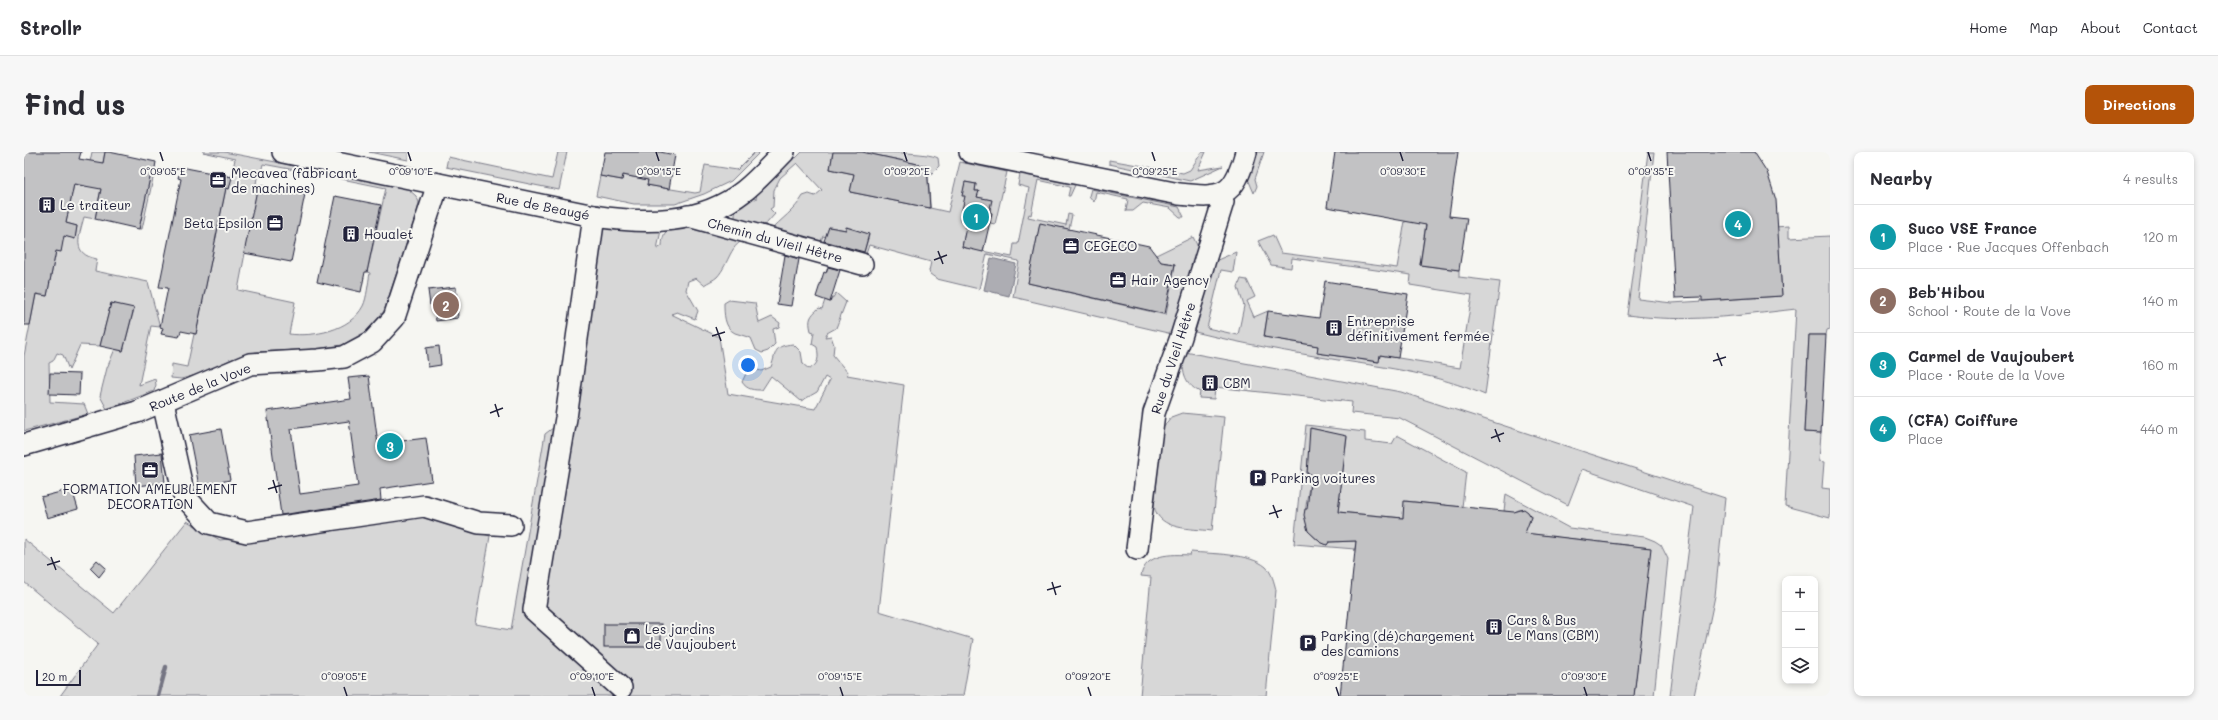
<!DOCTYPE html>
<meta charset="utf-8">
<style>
body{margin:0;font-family:Mali,sans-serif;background:#f7f7f7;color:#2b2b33}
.controls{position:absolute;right:12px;bottom:12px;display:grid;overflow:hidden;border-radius:8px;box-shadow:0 2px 6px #0003}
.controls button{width:36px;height:36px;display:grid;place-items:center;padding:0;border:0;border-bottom:1px solid #e1e1e2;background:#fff;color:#2b2b33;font:20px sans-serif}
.scale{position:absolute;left:12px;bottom:10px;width:45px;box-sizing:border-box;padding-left:4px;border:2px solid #22223b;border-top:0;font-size:11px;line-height:14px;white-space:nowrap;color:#22223b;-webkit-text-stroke:3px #f6f6f2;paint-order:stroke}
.you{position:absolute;left:724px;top:213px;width:14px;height:14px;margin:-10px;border:3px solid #fff;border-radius:50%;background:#1a73e8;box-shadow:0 0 0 6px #1a73e833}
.badge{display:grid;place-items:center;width:26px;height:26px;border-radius:50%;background:#b45309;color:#fff;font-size:13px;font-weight:700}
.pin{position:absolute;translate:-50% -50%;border:2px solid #fff;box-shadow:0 1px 4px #0006}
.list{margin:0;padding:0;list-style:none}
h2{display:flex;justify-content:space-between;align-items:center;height:52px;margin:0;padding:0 16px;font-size:17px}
h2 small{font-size:13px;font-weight:400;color:#7c7c81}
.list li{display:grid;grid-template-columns:26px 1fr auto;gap:12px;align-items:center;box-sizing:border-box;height:64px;padding:0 16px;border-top:1px solid #e1e1e2}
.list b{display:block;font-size:15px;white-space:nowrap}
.list p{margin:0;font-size:13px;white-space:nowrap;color:#7c7c81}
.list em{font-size:13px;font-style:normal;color:#7c7c81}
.icon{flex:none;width:22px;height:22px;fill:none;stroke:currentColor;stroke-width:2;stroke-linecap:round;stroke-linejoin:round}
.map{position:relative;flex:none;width:1806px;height:544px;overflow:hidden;border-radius:8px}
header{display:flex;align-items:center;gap:24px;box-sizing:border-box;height:56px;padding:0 20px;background:#fff;border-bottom:1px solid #e1e1e2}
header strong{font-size:19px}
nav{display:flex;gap:22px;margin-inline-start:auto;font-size:14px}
.intro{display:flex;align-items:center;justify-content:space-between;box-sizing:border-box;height:96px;padding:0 24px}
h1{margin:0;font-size:28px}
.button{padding:10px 18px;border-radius:8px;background:#b45309;color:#fff;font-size:14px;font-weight:700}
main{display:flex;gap:24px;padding:0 24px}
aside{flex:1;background:#fff;border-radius:8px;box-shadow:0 2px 6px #0003}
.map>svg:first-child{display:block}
.green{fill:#d7d7d7;stroke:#7c7c89}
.water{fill:#adadb3;stroke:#757583}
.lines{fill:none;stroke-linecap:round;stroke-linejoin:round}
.stream{stroke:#757583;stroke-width:4.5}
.building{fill:#c2c2c4;stroke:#22223b;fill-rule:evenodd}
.minor-casing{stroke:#22223b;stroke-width:24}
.minor{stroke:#f6f6f2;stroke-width:21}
.ticks{fill:none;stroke:#22223b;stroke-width:1.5}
.labels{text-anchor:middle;stroke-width:4;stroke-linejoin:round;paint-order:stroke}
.poi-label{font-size:13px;fill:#22223b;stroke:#f6f6f2;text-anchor:start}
.street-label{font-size:13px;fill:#22223b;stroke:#f6f6f2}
.ticks-label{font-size:10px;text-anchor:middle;fill:#22223b;stroke:#f6f6f2;stroke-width:4;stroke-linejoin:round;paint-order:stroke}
</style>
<header>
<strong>Strollr</strong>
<nav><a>Home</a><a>Map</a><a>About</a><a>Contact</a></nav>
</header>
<div class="intro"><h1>Find us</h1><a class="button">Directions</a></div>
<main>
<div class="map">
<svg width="1806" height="544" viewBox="0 0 1806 544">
<rect width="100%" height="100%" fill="#f6f6f2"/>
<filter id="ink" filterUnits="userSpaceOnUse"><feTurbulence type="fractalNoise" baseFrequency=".025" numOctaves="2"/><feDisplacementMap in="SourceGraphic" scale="8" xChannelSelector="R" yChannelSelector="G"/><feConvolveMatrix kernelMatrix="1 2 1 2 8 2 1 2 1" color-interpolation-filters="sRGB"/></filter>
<g filter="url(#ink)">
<!-- green -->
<g class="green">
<path d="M68,0H81L79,11H82L71,67L60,65C55,85 47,102 73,107L71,119L124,130L136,175L127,174L115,233L131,227L132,233L130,239L83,257L76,244L83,216L91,197L99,199L110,157L87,151L76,194L56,193L45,218L39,203L33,201L29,209L25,211L26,250L60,252L64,262L0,279V204L12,142L23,144L32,99L40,84L51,86L53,74L42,71L50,32L61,34Z"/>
<path d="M179,0H200L288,17L287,21L239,12L237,20H234L232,32L234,33L214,138L271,150L265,182C289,185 326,179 339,154C343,146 344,131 346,121L343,120L362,36L313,26L314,22L383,36L392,44L395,50L394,57L360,159L343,179L318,193L293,197L232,200L208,207L176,222L157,227L147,226L148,212L163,215L170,182H172L202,36L205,37L211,7Z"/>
<path d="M345,0H384V8Z"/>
<path d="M534,0H543L535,38L422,15L424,5L528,27Z"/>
<path d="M731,0H736L707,29L680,42L651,52H610L572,44L576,24L598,28L599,23L624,28L623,33L671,41L676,40L681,13L713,18Z"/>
<path d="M778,0H809L806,17L830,22L826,40L906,56C906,42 904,28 903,14L843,1C853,0 904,0 914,6L915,14L903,26L906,56L924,60L936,10L983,20L971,72L966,71L967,48L953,45L954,39H951L952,32L941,30L939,43L949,46L947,56L939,54L936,68L943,70L938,95L988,105L990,92H994L1005,36L994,33L996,22L1051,33L1046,44H1044L1046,35L1014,28L1007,63L1005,62L1004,65L1042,73L1044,62L1048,63L1045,77L1016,72L1004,131L1142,163L1151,113L1137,110L1132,103L1169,85L1174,95L1148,182L989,145L995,109L963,102L955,137L913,127L906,122L905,119L907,110L845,93L842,102L839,104L845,83L823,75L822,78L805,75L802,85L799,84L796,92L790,90L782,95L750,86L746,83V79C757,67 771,58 779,44L785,42L791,44L798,38L773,11L756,26L750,38L749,55L746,57L751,62L742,72L728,79L725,86C705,91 706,111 693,125C690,128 684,130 680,133L672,126L664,129L662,138L674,159L671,167L653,160L647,162L695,185L704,242L791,257L806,228L801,225L793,240L777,249L747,224L738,238C730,238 723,238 718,230L725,215L737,219L747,215C753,199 749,194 769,192L777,200L779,212L785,217C795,213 795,205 793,195L788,192L790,180L787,179C784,167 786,164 795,156L798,157L801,148L806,150L812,141L822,150L812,176L803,181L801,185L807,184L810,193L809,203L824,221L823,223L880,233L855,459L949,487L939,544H36L74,492L0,430V387L90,461L163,369L196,388L399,363L466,384L451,472L487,478L521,282L542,266L570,64L603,69H639L633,97L638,94C639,73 647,80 659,70C663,67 666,63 670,59H690L695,57L711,66C711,49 715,43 732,47L733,41L743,34L759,5L767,2L772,6Z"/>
<path d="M1178,0H1182L1174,18L1199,14L1166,29L1085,12V8L1159,21L1166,18Z"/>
<path d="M1233,0H1240L1231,27L1233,34L1230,41L1224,27Z"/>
<path d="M1412,0L1396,113L1435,118V125L1476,130L1461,243C1412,222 1367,216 1314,208C1266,200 1219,192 1171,180L1191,109L1212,100L1209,120L1197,118L1183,176L1214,183L1220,154L1214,135L1217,127L1223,128L1231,145L1223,149L1230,165L1244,159L1240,185L1294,194V201L1354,210L1356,203L1436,216L1448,143L1386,133L1387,123L1268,106L1267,116L1247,113L1234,89L1249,83L1257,101L1373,116L1381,69Z"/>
<path d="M1624,0H1630L1614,147L1648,151L1758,144L1755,96L1721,98L1720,77L1765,74V86L1806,84V177L1803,178L1802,183H1785L1780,280L1797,281L1795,309L1800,310L1798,336L1806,337V366L1761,354L1772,157C1712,164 1663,171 1603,163Z"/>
<path d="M127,21L130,22L118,77H115Z"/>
<path d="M1067,37L1155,55L1160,65H1156L1146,56L1119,51L1109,59H1102L1104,47L1072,40L1070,50L1065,44Z"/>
<path d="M705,148L731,151L735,171L748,165L756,171L755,175L749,177L751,192L744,199L738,201L732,198L727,186C722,184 716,183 711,181C700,176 700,161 700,151Z"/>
<path d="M1161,200L1377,240L1701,346L1691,444L1670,544H1646L1670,355L1558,317L1544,353L1376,266L1327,261L1328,250L1191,235L1190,247L1175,246L1176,240C1159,231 1157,217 1161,200Z"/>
<path d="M1158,261L1200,265L1188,379C1167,376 1135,379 1130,354L1139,275L1147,265Z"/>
<path d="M1282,273L1341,280V289L1368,292L1373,283L1442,320L1438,355L1381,349L1379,366L1314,360L1323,285L1287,276L1283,322H1287C1284,350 1270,380 1303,393L1305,390L1332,389L1331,397L1270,392Z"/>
<path d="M1482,342L1545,376L1621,385L1631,389L1637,393L1644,407L1630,544H1610L1626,396L1482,379L1503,373L1507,365C1504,357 1496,355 1490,361L1480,359Z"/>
<path d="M1167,400C1187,402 1226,401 1242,415C1248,421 1250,430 1252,438L1242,544H1116L1127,425L1117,424C1121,401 1148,402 1166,403Z"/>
</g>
<!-- water -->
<path class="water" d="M967,106L992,112L985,144L960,138Z"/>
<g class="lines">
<!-- stream -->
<path class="stream" d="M134,544L142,515"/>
</g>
<!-- building -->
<g class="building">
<path d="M0,0H57L55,7L79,11L81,0H85L132,10L130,22L127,21L115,77L71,67L77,37L50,32L42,71L53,74L51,87L40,84L37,100L32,99L23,144L12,142L6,173H0Z"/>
<path d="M581,0H636L651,3L645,37L623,33L624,28L599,23L598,28L576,24Z"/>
<path d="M809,0H838L903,14L906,56L826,40L830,22L806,17Z"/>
<path d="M1311,0H1434L1425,64L1443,66L1435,118L1396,113L1402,73L1303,55Z"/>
<path d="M1643,0H1730L1743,20L1752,48L1758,144L1678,149V145L1651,146Z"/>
<path d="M157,15L208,25L205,37L202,36L172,182L157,179L155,185L137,182L139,176L136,175L144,136L135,135L157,27L154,26Z"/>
<path d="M941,30L952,32L951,39H955L953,45L968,48L965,60L968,61L959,100L938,95L943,70L936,68L941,44H938Z"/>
<path d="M234,33L281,42L267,110L220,101Z"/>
<path d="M311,44L357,53L343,120H341L337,140L293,130Z"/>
<path d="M1016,71L1125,94L1137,110L1151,112L1141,162L1004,131Z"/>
<path d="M805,75L822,78V75L845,82L840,100L800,89Z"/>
<path d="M761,103L775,107L767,154L753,152Z"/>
<path d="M804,115L816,118L806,150L792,145L800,120L802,121Z"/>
<path d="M1301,129L1384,142L1374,206L1356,203L1355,210L1293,201L1294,194L1240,185L1244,159L1295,166Z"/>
<path d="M432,135L434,166L412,169L410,153H406L404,138Z"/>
<path d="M87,151L110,156L99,199L76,194Z"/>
<path d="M1785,183H1802L1797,281L1780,280Z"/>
<path d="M415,194L417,213L404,215L402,196Z"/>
<path d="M26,221L56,222L55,243L25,242Z"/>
<path d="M345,224L354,292L402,286L408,329L356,337L357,348L257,363L243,259L327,247L324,226ZM325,269L334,334L276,342L267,277Z"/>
<path d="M1286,276L1323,284L1314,360L1379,366L1380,349L1490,360L1500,357L1504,360L1507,365L1501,381L1627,396L1610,544H1316L1332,389L1305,390L1303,393L1296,390L1284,379L1280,363L1281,357H1283L1287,322H1283Z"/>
<path d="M197,277L206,328L175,334L165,283Z"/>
<path d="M138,301L141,331L112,334L110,304Z"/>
<path d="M48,337L54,357L23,366L17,345Z"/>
<path d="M73,408L82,416L75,425L66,416Z"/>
<rect x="580" y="472" width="57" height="23"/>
</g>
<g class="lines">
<defs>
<g id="minor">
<path d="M259,0L570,64C621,72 677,73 720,39C735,27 747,13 760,0"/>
<path d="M946,0L1155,42C1199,47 1210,45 1222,0"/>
<path d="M570,64L542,266L510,458L597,536"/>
<path d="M664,64L838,112"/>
<path d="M139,250L160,344L185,371L223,380L400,354L455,371L487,373"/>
<path d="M0,293L113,260L226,212L294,208L320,205L348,190L370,166L414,32"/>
<path d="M1113,397L1130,261L1157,185L1199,50L1195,43"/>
</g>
</defs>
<!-- minor casing -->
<use href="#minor" class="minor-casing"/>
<!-- minor -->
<use href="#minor" class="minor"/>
</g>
</g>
<!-- ticks -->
<path class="ticks" d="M136,0L139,9M384,0L387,9M632,0L635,9M880,0L883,9M1128,0L1131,9M1376,0L1379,9M1624,0L1627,9M914,99L919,112M910,108L923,103M692,175L697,189M688,184L701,180M1693,201L1698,214M1689,209L1702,205M471,252L475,265M466,261L479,256M1471,277L1476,290M1467,286L1480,281M249,328L253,341M244,337L258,333M1249,353L1254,366M1245,362L1258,358M27,405L32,418M23,413L36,409M1028,430L1032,443M1023,438L1037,434M320,535L323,544M568,535L571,544M816,535L819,544M1064,535L1067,544M1312,535L1315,544M1560,535L1563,544"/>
<!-- icons -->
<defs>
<symbol id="office-square" viewBox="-11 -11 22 22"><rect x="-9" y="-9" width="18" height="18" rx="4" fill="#22223b" stroke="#f6f6f2"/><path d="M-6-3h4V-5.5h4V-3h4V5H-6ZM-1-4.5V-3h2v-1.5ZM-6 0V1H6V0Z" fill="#fff"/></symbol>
<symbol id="building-square" viewBox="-11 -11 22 22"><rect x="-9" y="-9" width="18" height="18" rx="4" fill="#22223b" stroke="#f6f6f2"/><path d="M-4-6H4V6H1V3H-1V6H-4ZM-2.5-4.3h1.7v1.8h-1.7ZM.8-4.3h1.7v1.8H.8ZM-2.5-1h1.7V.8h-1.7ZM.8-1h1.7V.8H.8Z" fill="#fff"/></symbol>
<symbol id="parking-square" viewBox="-11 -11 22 22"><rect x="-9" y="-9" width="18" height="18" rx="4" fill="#22223b" stroke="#f6f6f2"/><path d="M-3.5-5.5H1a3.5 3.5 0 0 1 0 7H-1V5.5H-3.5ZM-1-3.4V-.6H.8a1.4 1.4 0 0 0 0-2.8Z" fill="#fff"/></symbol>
<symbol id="shop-square" viewBox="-11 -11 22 22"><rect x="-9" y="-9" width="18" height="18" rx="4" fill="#22223b" stroke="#f6f6f2"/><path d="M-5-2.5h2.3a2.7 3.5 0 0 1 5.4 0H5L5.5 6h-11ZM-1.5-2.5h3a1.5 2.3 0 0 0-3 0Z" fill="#fff"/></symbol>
</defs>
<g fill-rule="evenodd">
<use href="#office-square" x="184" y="18" width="20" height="20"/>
<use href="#building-square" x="13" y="43" width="20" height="20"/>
<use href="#office-square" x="241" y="61" width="20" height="20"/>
<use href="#building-square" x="317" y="72" width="20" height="20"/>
<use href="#office-square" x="1037" y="84" width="20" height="20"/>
<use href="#office-square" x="1084" y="118" width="20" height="20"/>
<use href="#building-square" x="1300" y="166" width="20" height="20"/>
<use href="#building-square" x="1176" y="221" width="20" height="20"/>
<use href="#office-square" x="116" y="308" width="20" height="20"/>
<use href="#parking-square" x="1224" y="316" width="20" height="20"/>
<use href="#building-square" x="1460" y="465" width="20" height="20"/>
<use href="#shop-square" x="598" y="474" width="20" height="20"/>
<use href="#parking-square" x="1274" y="481" width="20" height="20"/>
</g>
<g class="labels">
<!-- poi labels -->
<g class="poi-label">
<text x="207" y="26">Mecavea (fabricant<tspan x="207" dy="15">de machines)</tspan></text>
<text x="36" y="58">Le traiteur</text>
<text x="238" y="76" text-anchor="end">Beta Epsilon</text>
<text x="340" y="87">Houalet</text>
<text x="1060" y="99">CEGECO</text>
<text x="1107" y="133">Hair Agency</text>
<text x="1323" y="174">Entreprise<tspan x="1323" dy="15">définitivement fermée</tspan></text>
<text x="1199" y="236">CBM</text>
<text x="1247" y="331">Parking voitures</text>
<text x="126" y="342" text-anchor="middle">FORMATION AMEUBLEMENT<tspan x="126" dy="15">DECORATION</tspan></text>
<text x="1483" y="473">Cars &amp; Bus<tspan x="1483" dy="15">Le Mans (CBM)</tspan></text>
<text x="621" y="482">Les jardins<tspan x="621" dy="15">de Vaujoubert</tspan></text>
<text x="1297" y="489">Parking (dé)chargement<tspan x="1297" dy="15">des camions</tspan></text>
</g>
<!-- street labels -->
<g class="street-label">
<text transform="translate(519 54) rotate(11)" y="5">Rue de Beaugé</text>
<text transform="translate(751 88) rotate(15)" y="5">Chemin du Vieil Hêtre</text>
<text transform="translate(1149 206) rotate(-72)" y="5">Rue du Vieil Hêtre</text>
<text transform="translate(176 235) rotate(-22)" y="5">Route de la Vove</text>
</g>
</g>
<g class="ticks-label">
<text x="387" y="23">0°09'10"E</text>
<text x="1627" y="23">0°09'35"E</text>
<text x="139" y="23">0°09'05"E</text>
<text x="635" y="23">0°09'15"E</text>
<text x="883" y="23">0°09'20"E</text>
<text x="1131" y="23">0°09'25"E</text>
<text x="1379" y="23">0°09'30"E</text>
<text x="320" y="528">0°09'05"E</text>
<text x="568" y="528">0°09'10"E</text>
<text x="816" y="528">0°09'15"E</text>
<text x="1064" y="528">0°09'20"E</text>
<text x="1312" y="528">0°09'25"E</text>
<text x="1560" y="528">0°09'30"E</text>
</g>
</svg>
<div class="controls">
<button>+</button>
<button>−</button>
<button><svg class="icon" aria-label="layers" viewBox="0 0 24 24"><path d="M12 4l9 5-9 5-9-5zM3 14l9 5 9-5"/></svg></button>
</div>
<div class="scale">20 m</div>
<div class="you"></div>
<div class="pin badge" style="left:952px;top:65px;background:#0f9aa8">1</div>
<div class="pin badge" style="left:422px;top:153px;background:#8d6e63">2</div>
<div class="pin badge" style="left:366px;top:294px;background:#0f9aa8">3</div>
<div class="pin badge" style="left:1714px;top:72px;background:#0f9aa8">4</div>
</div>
<aside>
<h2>Nearby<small>4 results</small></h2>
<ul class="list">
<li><span class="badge" style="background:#0f9aa8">1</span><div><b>Suco VSE France</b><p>Place · Rue Jacques Offenbach</p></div><em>120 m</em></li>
<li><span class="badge" style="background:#8d6e63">2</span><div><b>Beb'Hibou</b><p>School · Route de la Vove</p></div><em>140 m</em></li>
<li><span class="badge" style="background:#0f9aa8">3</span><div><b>Carmel de Vaujoubert</b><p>Place · Route de la Vove</p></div><em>160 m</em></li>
<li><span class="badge" style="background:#0f9aa8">4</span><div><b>(CFA) Coiffure</b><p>Place</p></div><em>440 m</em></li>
</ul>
</aside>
</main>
